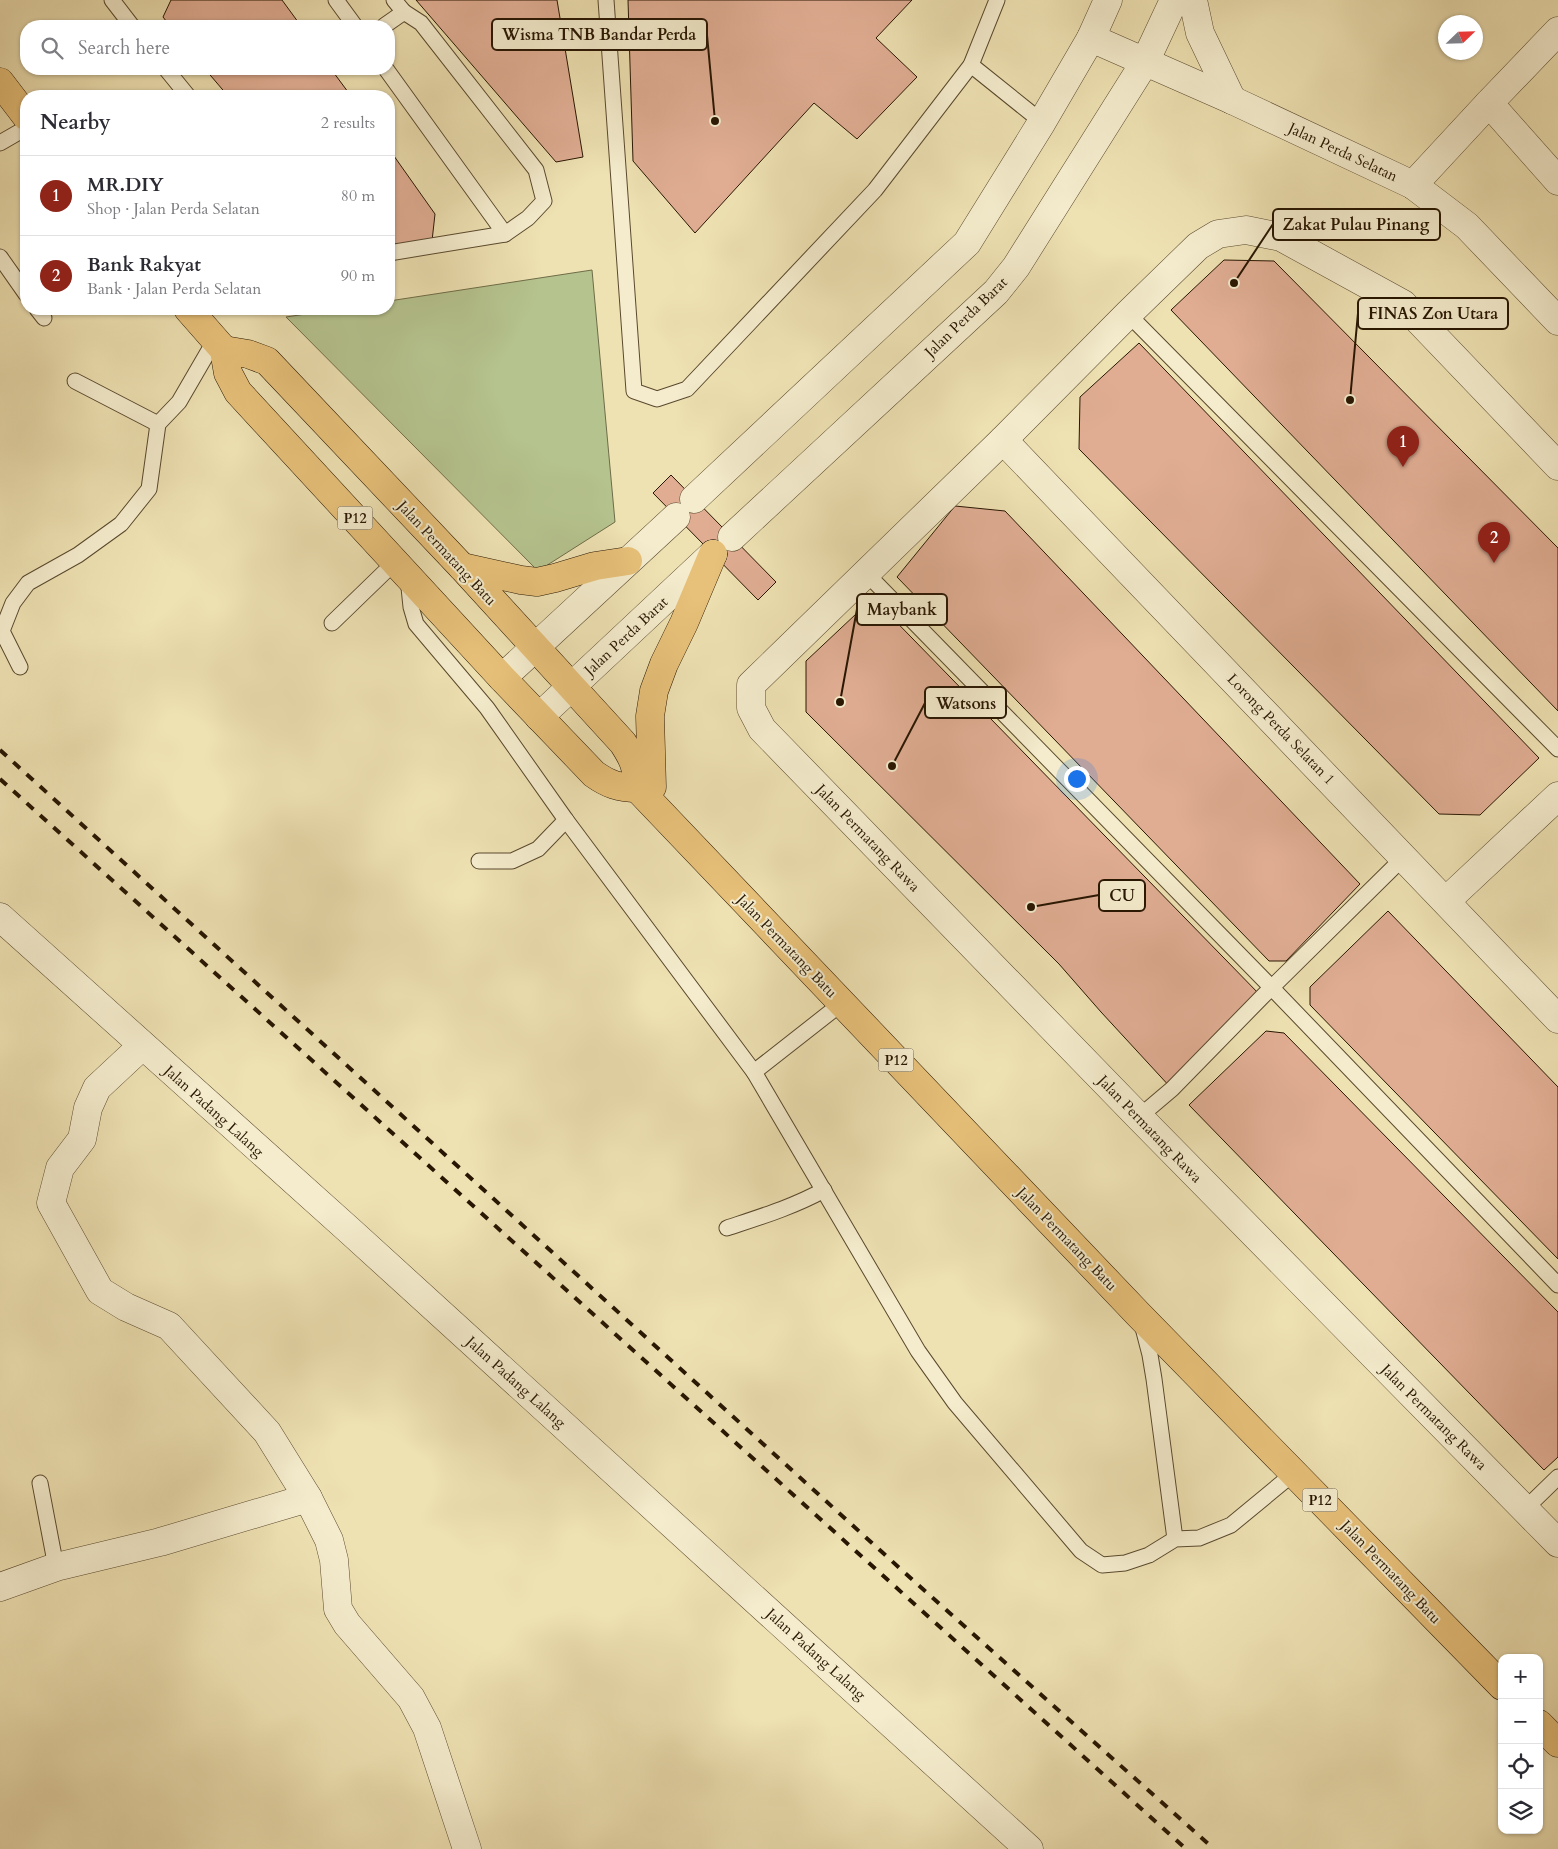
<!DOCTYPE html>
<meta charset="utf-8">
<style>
body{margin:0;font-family:Cardo,serif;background:#f2f2f3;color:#2b2b33}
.controls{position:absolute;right:15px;bottom:15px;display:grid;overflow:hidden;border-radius:10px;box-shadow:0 1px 4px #0004}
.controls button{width:45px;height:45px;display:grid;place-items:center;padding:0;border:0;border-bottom:1px solid #e1e1e2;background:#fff;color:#2b2b33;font:25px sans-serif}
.compass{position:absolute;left:1438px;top:15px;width:45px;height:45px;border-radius:50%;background:#fff;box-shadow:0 1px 4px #0004;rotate:67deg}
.you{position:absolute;left:1076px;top:778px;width:18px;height:18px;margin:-12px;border:4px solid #fff;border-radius:50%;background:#1a73e8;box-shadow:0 0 0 8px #1a73e833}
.badge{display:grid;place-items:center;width:32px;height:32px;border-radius:50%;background:#8f2418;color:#fff;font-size:16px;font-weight:700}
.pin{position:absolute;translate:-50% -41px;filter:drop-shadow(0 1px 2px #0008)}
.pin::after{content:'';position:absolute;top:26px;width:18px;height:15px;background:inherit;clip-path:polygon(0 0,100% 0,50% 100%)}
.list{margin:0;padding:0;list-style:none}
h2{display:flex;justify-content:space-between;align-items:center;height:65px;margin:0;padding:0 20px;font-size:21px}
h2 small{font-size:16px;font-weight:400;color:#7c7c81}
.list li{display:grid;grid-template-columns:32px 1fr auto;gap:15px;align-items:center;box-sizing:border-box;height:80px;padding:0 20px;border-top:1px solid #e1e1e2}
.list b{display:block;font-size:19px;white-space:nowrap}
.list p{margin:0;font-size:16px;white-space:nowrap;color:#7c7c81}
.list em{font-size:16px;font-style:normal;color:#7c7c81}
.icon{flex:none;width:28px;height:28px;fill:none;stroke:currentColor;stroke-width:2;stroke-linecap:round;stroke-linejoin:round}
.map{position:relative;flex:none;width:1558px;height:1849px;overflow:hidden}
.search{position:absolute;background:#fff;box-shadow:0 1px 4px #0004;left:20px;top:20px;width:375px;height:55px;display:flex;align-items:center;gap:12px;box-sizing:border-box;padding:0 18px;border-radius:20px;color:#7c7c81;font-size:19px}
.panel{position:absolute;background:#fff;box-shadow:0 1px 4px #0004;left:20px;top:90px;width:375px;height:225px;border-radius:20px}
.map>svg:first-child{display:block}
.green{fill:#b5c38e;stroke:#6e6c48}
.building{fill:#e0ad93;stroke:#281602}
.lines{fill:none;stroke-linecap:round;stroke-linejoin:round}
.service-casing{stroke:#5a492e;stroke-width:17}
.minor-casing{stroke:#5a492e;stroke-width:29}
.tertiary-casing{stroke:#5a492e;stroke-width:29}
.primary-casing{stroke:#281602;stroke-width:29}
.service{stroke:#f4eccd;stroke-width:15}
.minor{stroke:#f4eccd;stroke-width:28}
.tertiary{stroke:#f4eccd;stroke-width:28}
.primary{stroke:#e7c079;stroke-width:28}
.rail{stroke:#281602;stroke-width:4;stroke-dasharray:9 9;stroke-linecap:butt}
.labels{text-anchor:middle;stroke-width:4;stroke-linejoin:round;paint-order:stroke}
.shield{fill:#f4eccd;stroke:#65563f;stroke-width:1}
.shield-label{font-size:14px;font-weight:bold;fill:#281602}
.street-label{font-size:15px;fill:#281602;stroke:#f4eccd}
.leader{fill:none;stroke:#281602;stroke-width:2}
.callout-dot{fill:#281602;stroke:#f4eccd;stroke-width:2}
.callout{fill:#f4eccd;stroke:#281602;stroke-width:2}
.callout-label{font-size:16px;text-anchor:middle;font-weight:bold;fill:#281602}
</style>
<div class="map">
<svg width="1558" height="1849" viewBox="0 0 1558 1849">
<rect width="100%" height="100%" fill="#eee1b2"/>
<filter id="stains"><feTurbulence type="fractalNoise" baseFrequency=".004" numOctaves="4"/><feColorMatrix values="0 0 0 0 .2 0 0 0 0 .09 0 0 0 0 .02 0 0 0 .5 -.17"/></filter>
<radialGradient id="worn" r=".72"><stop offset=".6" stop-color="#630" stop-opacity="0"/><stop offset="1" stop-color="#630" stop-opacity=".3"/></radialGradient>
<!-- green -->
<path class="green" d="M592,270L615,522L538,571L286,317L339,309H389V301Z"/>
<!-- building -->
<g class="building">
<path d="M171,0H282L301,26H170L163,17Z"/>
<path d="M416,0H557L583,157L556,162Z"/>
<path d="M628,0H912L876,38L917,77L857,139L814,103L695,233L633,161Z"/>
<path d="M205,69H331L351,96H228Z"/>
<path d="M389,149L435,214L432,241L389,245Z"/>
<path d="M1224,260L1274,261L1558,548V711L1171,310Z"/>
<path d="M1139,343L1539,758L1480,815L1439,814L1079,449L1080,397Z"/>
<path d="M671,475L776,582L758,600L653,493Z"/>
<path d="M955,506L1005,511L1360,884L1286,961H1269L897,577Z"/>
<path d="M873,598L1262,997L1172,1089L1101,1012L1059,964L806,712V661Z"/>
<path d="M1388,911L1558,1087V1259L1310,1005V987Z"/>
<path d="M1266,1031L1284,1033L1558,1312V1457L1544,1470L1189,1105Z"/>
</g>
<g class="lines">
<defs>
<g id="service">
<path d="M112,0L132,26"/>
<path d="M336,0L355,26"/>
<path d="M394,0L404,12"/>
<path d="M606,0L634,391L657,399L687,389L875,190L971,65L997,0"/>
<path d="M384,26L404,12L421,23L536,170L544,201L528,218L505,234"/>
<path d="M971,65L1042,122"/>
<path d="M166,69L188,96"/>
<path d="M386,69L505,234L389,253"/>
<path d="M0,143L26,128"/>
<path d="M0,257L26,294"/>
<path d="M37,309L44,318"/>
<path d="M1128,314L1558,749"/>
<path d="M75,381L158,424"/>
<path d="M866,573L1272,988L1558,1285"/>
<path d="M408,578L411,607L416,624L487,708L566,820L754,1072L918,1351L955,1403L1081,1551L1102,1565L1125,1563L1149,1555L1175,1539L1199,1538L1231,1525L1294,1473"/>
<path d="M332,623L395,562"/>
<path d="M20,667L2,631L13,603L28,583L78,555L121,524L149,489L158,424L179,402L215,340"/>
<path d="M479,861H512L538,849L566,820"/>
<path d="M754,1072L842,1003"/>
<path d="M1139,1117L1172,1089L1262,997L1404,857"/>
<path d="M727,1228C760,1217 793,1207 824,1190"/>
<path d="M1142,1324L1150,1355L1154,1379L1175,1539"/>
<path d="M40,1483L56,1567"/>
<path d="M1525,1509L1558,1477"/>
</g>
<g id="minor">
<path d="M1489,103L1558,181"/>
<path d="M1413,185L1489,103L1558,31"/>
<path d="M1003,440L1558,1019"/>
<path d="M1558,466L1403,304L1281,237L1246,230L1218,234L1198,246L1128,314L1003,440L751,685V708L762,729L1139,1117L1558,1543"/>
<path d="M1446,901L1558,796"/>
<path d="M0,917L349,1230L1029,1849"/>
<path d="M142,1046L97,1088L88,1108L82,1139L60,1168L51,1203L100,1291L126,1307L169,1326L267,1432L308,1498L329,1540L334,1560L338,1609L347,1624L411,1698L427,1728L467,1849"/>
<path d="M0,1587L56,1567L160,1542L308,1498"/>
</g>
<g id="tertiary">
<path d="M1193,0L1200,33L1232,100"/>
<path d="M1091,38L1232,100L1413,185L1467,226L1558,321"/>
<path d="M694,499L967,243L1042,122L1091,38L1108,0"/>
<path d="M732,537L996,292L1016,267L1145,62L1174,0"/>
<path d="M502,678L676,517"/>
<path d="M539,717L713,554"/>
</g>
<g id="primary">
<path d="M0,82L26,116"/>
<path d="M188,309L224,350L228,373L238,392L502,678L594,774C608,784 619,788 637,788"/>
<path d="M224,350L248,354L267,361L462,567L623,743C634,760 637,767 637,788L1139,1315L1502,1686"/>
<path d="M462,567L521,580L537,582L555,578L595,566L628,561"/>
<path d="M652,787L650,716L654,691L664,664L684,623L713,554"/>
<path d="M1539,1724L1558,1743"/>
</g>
</defs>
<!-- service casing -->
<use href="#service" class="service-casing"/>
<!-- minor casing -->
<use href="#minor" class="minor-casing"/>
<!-- tertiary casing -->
<use href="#tertiary" class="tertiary-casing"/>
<!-- primary casing -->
<use href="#primary" class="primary-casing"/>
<!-- service -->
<use href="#service" class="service"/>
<!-- minor -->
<use href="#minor" class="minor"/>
<!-- tertiary -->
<use href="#tertiary" class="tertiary"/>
<!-- primary -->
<use href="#primary" class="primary"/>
<!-- rail -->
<g class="rail">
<path d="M0,750L916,1583L1214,1849"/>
<path d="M0,779L1186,1849"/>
</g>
</g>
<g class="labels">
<!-- shield labels -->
<g class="shield">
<rect x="337.5" y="506.5" width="35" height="23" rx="4"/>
<rect x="878.5" y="1048.5" width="35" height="23" rx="4"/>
<rect x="1302.5" y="1488.5" width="35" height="23" rx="4"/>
</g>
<g class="shield-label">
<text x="355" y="523">P12</text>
<text x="896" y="1065">P12</text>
<text x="1320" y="1505">P12</text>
</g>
<!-- street labels -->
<g class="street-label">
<text transform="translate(1343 152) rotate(25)" y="5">Jalan Perda Selatan</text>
<text transform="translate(966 317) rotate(-44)" y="5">Jalan Perda Barat</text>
<text transform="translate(447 553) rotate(47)" y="5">Jalan Permatang Batu</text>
<text transform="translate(626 636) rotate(-43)" y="5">Jalan Perda Barat</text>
<text transform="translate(1281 729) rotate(46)" y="5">Lorong Perda Selatan 1</text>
<text transform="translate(868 838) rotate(46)" y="5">Jalan Permatang Rawa</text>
<text transform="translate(787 946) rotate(46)" y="5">Jalan Permatang Batu</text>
<text transform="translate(214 1111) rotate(42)" y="5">Jalan Padang Lalang</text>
<text transform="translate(1150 1129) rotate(46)" y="5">Jalan Permatang Rawa</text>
<text transform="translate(1067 1239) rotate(46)" y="5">Jalan Permatang Batu</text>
<text transform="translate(516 1382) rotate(42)" y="5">Jalan Padang Lalang</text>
<text transform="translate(1434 1417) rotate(45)" y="5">Jalan Permatang Rawa</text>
<text transform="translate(1391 1572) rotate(46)" y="5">Jalan Permatang Batu</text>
<text transform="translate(816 1654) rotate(42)" y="5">Jalan Padang Lalang</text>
</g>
</g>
<!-- callouts -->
<path class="leader" d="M715 121L707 35M1234 283L1273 224M1350 400L1358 313M840 702L857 609M892 766L925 703M1031 907L1099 895"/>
<g class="callout-dot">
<circle cx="715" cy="121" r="5"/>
<circle cx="1234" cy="283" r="5"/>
<circle cx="1350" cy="400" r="5"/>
<circle cx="840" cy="702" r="5"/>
<circle cx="892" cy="766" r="5"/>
<circle cx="1031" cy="907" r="5"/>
</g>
<g class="callout">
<rect x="492" y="19" width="215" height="31" rx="5"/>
<rect x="1273" y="209" width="167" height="31" rx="5"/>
<rect x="1358" y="298" width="150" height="31" rx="5"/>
<rect x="857" y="594" width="90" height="31" rx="5"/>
<rect x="925" y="687" width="81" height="31" rx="5"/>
<rect x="1099" y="880" width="46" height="31" rx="5"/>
</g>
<g class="callout-label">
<text x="599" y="40">Wisma TNB Bandar Perda</text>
<text x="1356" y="230">Zakat Pulau Pinang</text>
<text x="1433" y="319">FINAS Zon Utara</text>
<text x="902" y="615">Maybank</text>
<text x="966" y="709">Watsons</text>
<text x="1122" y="901">CU</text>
</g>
<rect width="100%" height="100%" filter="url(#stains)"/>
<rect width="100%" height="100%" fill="url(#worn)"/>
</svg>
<div class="controls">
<button>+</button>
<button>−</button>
<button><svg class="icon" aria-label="locate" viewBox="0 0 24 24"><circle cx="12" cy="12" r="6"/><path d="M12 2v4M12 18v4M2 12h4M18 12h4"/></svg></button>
<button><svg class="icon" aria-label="layers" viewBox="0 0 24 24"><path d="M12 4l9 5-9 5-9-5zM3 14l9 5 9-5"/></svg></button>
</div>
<svg class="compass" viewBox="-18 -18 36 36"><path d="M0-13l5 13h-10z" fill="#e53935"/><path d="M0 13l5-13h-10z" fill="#7c7c81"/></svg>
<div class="you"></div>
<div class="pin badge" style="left:1403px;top:467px">1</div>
<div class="pin badge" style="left:1494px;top:563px">2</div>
<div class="search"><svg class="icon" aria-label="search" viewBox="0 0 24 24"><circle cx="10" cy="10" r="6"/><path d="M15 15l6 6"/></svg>Search here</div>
<section class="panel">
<h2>Nearby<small>2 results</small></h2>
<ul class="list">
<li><span class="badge">1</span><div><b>MR.DIY</b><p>Shop · Jalan Perda Selatan</p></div><em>80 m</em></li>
<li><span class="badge">2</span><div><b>Bank Rakyat</b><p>Bank · Jalan Perda Selatan</p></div><em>90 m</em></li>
</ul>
</section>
</div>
